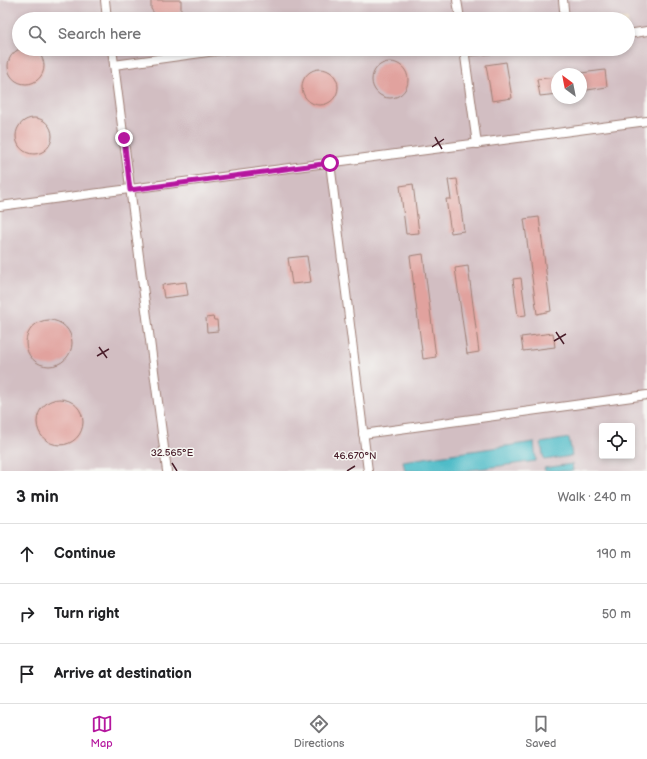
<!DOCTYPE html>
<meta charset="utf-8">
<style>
body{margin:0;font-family:"Balsamiq Sans",sans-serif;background:#f6f6f6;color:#202124}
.controls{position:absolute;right:12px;bottom:12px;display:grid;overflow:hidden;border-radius:4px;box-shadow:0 2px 6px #0003}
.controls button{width:36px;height:36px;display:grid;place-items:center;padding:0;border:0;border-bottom:1px solid #e0e0e0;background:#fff;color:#202124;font:20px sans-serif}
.compass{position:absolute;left:551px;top:68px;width:36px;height:36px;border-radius:50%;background:#fff;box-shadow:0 2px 6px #0003;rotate:328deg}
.stop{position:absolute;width:12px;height:12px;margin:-9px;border:3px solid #b5179e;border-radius:50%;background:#fff}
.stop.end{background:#b5179e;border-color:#fff;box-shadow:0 1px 4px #0008}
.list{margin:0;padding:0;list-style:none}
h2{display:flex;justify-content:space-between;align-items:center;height:52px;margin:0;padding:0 16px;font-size:17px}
h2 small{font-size:13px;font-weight:400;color:#757577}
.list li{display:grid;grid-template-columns:26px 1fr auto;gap:12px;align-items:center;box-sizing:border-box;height:60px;padding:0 16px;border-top:1px solid #e0e0e0}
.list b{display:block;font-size:15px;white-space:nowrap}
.list em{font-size:13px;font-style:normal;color:#757577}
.icon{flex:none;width:22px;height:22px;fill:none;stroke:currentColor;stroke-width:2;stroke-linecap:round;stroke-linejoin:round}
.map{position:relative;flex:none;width:647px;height:471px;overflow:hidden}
.search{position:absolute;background:#fff;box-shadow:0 2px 6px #0003;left:12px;right:12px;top:12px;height:44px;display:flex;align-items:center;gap:10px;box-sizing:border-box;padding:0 14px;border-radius:22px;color:#757577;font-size:15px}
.sheet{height:232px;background:#fff}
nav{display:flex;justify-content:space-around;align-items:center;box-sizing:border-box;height:56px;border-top:1px solid #e0e0e0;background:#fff;font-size:11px;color:#757577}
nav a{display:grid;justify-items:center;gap:2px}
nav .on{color:#b5179e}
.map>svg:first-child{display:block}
.industrial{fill:#d2bec2;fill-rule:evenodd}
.water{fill:#4fbcc8;stroke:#4c6e7a}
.building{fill:#e1a29e}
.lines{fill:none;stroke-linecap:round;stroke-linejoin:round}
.minor-casing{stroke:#9e7e75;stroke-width:10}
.minor{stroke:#fff;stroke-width:8}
.route{stroke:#b5179e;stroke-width:5}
.ticks{fill:none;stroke:#4a1f2b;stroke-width:1.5}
.ticks-label{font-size:10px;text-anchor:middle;fill:#4a1f2b;stroke:#f6f6f2;stroke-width:3;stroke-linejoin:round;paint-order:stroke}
</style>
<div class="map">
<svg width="647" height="471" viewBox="0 0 647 471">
<rect width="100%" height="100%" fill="#f6f6f2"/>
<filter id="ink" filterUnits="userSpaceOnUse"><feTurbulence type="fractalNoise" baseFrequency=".025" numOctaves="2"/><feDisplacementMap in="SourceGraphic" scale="8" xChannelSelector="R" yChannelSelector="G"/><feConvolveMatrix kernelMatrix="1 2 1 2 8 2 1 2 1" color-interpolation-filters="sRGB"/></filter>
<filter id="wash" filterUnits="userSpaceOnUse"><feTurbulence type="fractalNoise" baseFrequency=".012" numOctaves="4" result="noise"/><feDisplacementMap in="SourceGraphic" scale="16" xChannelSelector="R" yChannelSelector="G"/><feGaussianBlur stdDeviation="0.9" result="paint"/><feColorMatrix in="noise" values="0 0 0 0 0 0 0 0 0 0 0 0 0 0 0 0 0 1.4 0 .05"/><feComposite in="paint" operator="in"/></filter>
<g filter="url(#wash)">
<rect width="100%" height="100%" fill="#f2ddbf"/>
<!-- industrial -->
<path class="industrial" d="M0,0H647V471H0ZM19,19H628V49H19ZM557,74H581V98H557ZM602,426H632V456H602Z"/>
<!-- water -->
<g class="water">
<path d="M569,438L572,456L544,460L541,443Z"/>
<path d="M534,442L536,461L464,471H405L403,461Z"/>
<path d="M572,464L573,471H545L544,468Z"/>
</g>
<g id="blocks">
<!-- building -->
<g class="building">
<path d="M151,0H181V9L176,17L170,19H161L154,13L151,9Z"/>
<circle cx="26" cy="66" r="18"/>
<path d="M506,62L512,98L492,101L486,65Z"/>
<circle cx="390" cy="80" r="18"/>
<circle cx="320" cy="87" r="18"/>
<path d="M605,70L607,87L581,91V73Z"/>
<path d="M557,77V94L540,96L537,79Z"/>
<circle cx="34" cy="136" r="18"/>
<path d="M457,179L464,231L451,233L446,199H451L448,180Z"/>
<path d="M413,184L419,233L406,234L400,186Z"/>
<path d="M539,217L551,311L537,314L524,219Z"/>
<path d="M423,254L436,357L423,359L410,256Z"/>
<path d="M307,256L311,282L292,284L288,258Z"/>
<path d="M468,266L479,352L467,354L455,268Z"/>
<path d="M521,278L526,315L518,316L513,279Z"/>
<path d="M186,282L188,295L164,298L162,285Z"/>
<path d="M213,317L214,320H217L218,331L207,332L206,318Z"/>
<circle cx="49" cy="343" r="23"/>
<path d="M553,333L555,347L523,351L521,337Z"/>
<circle cx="60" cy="422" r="23"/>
</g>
</g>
</g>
<g filter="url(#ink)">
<use href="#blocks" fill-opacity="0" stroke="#9e7e75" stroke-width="1"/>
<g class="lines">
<defs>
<g id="minor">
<path d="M105,0L107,19"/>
<path d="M457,0L460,19"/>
<path d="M563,0L565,19"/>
<path d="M628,34L647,31"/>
<path d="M112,49L167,471"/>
<path d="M464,49L477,144"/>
<path d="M464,52L494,49"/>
<path d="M114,65L230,49"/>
<path d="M330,163L368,471"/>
<path d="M0,206L647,121"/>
<path d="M363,434L647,395"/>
</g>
</defs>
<!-- minor casing -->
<use href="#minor" class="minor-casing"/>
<!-- minor -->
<use href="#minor" class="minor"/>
</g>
</g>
<g class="lines" filter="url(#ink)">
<!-- route -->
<path class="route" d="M124,138L130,190L330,163"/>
</g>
<!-- ticks -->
<path class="ticks" d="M435,137L442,149M432,147L444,139M556,332L564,344M554,341L566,334M99,347L107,358M97,356L109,349M172,463L177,471M347,471L355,466"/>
<g class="ticks-label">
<text x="172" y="456">32.565°E</text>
<text x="355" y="459">46.670°N</text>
</g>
</svg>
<div class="controls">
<button><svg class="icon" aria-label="locate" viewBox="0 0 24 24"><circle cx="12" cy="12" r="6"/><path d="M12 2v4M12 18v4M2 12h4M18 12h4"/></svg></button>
</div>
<svg class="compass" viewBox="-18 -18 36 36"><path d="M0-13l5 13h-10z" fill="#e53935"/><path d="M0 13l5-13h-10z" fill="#757577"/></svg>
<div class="stop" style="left:330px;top:163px"></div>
<div class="stop end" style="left:124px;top:138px"></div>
<div class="search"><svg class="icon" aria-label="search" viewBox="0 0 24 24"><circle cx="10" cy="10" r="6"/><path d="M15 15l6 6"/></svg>Search here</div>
</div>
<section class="sheet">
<h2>3 min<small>Walk · 240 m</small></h2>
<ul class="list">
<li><svg class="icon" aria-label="ahead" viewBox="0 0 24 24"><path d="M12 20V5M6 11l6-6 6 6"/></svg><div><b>Continue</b></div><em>190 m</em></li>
<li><svg class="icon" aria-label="right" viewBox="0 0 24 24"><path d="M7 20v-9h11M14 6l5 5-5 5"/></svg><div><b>Turn right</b></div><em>50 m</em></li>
<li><svg class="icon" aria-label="arrive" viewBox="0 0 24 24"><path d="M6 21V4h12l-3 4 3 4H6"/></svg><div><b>Arrive at destination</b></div></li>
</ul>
</section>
<nav>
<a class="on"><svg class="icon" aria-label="map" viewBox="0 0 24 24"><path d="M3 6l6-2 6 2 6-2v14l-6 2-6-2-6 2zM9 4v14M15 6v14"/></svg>Map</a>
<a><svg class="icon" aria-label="directions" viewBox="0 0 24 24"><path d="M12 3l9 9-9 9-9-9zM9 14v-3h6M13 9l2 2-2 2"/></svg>Directions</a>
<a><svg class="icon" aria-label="saved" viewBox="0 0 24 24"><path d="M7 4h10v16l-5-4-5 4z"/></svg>Saved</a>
</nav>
